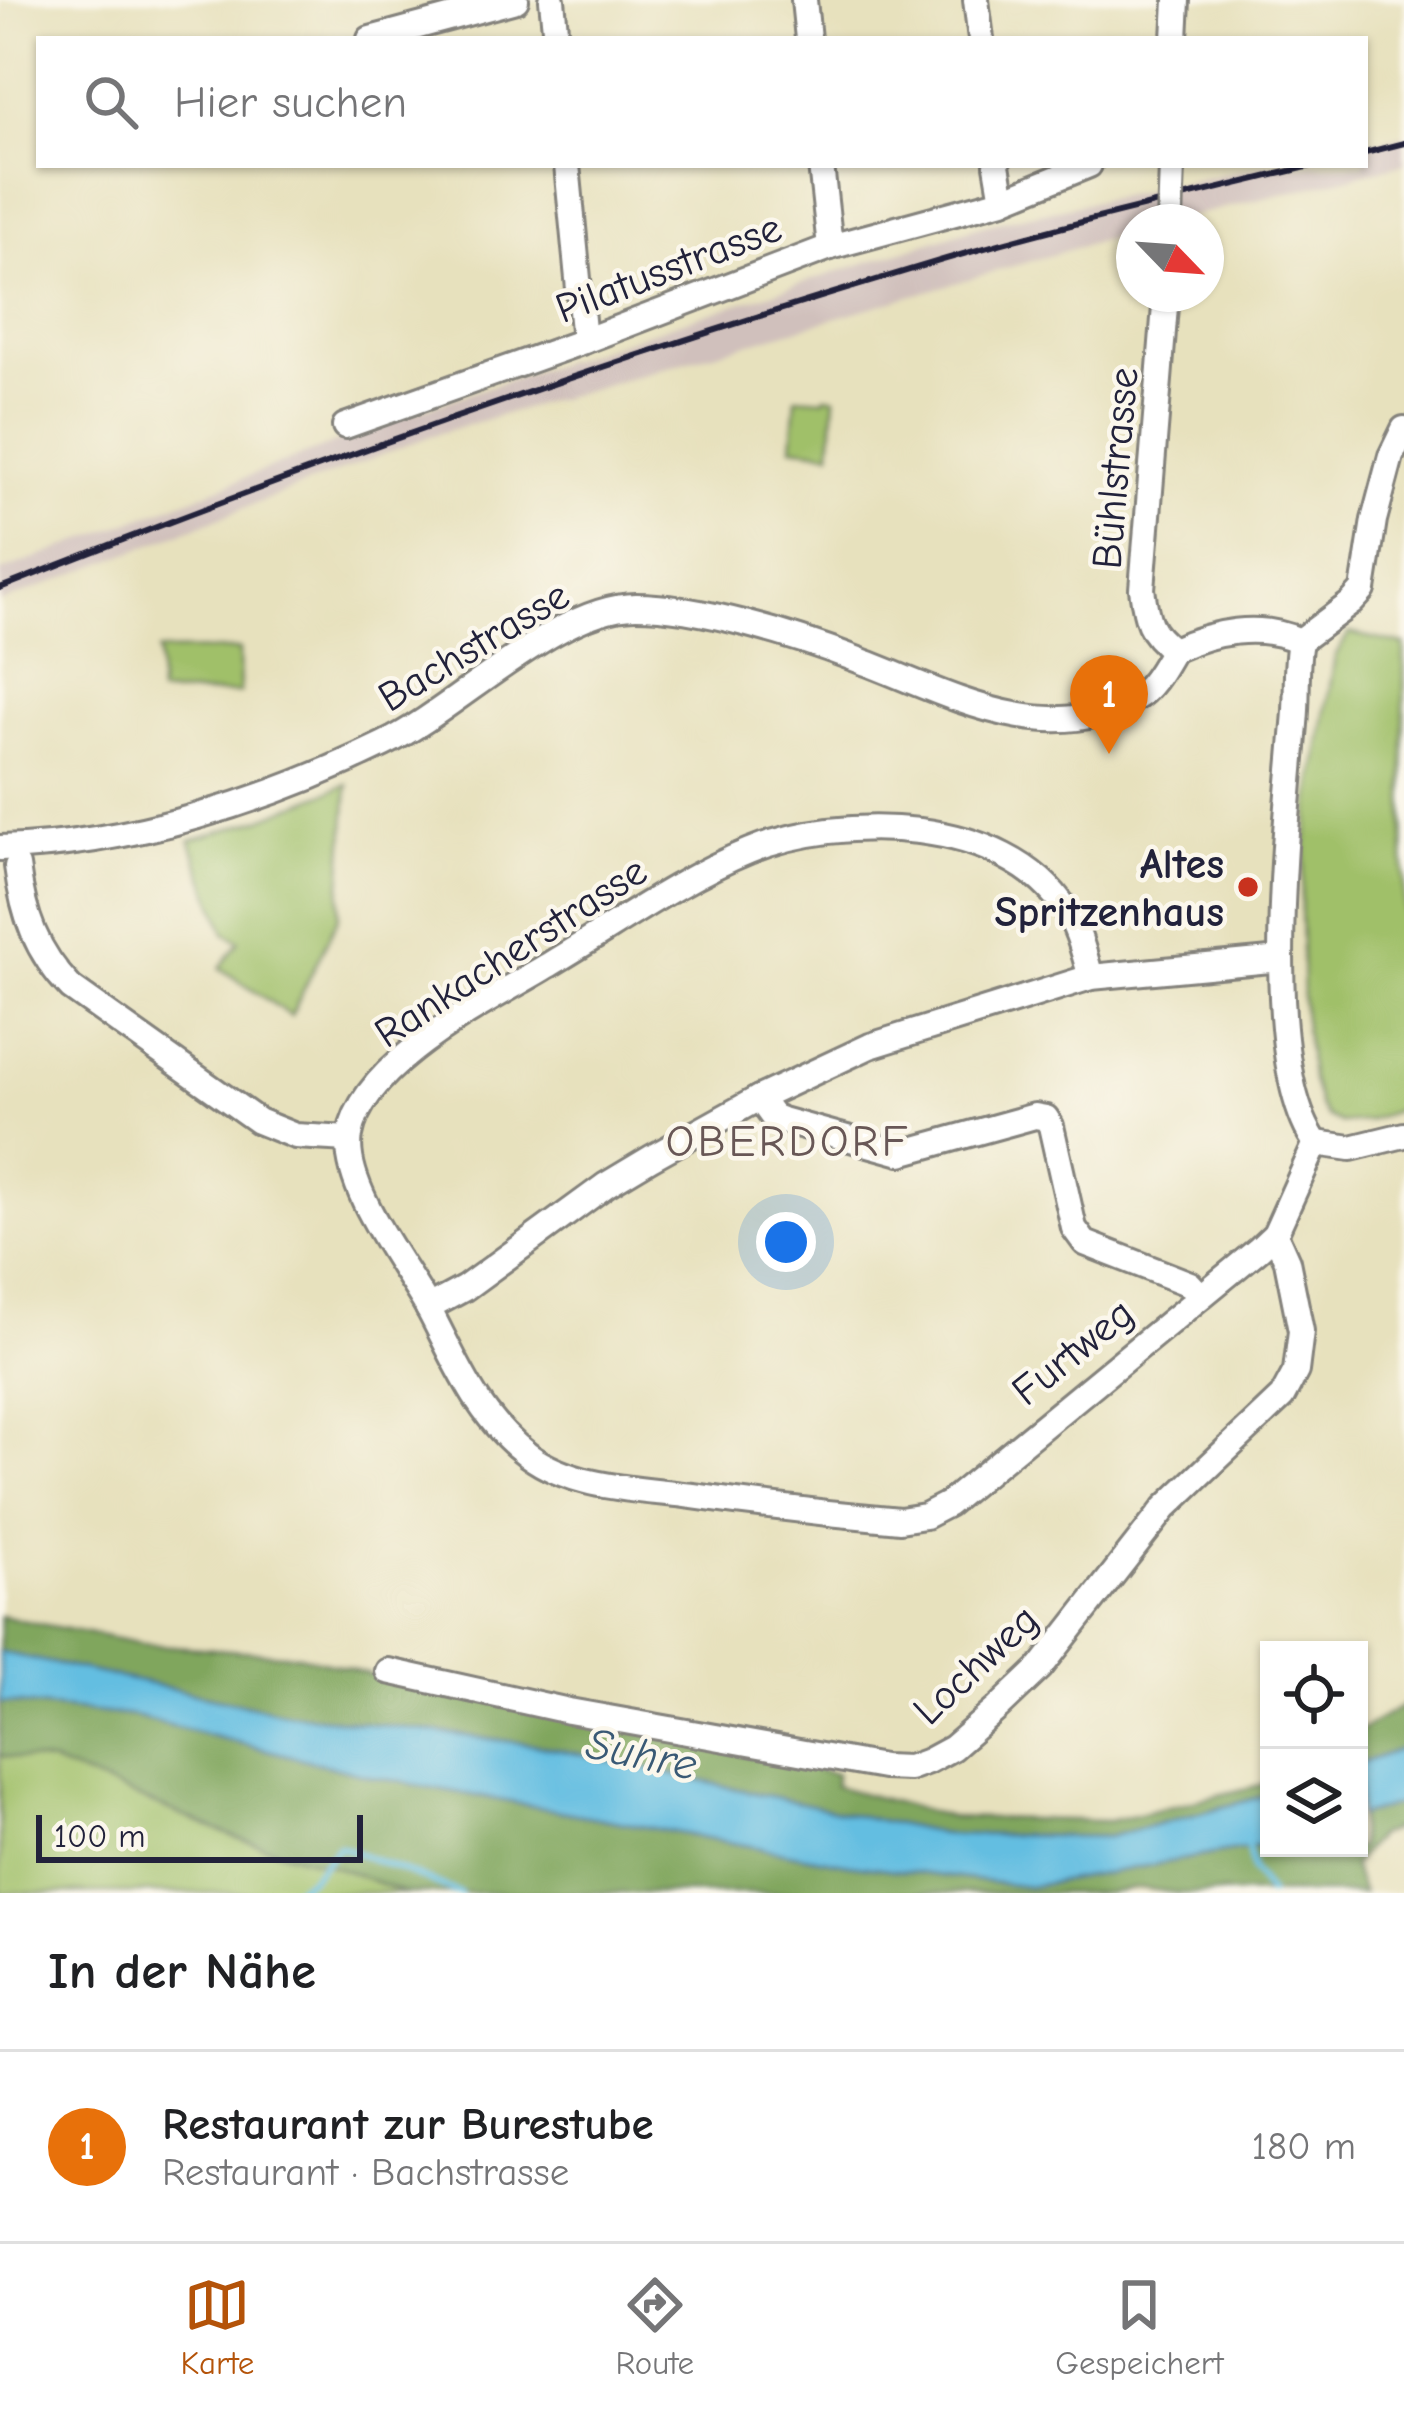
<!DOCTYPE html>
<html lang="de">
<meta charset="utf-8">
<style>
body{margin:0;font-family:"Comic Neue",sans-serif;background:#f6f6f6;color:#202124}
.controls{position:absolute;right:36px;bottom:36px;display:grid;overflow:hidden;border-radius:0px;box-shadow:0 3px 9px #0004}
.controls button{width:108px;height:108px;display:grid;place-items:center;padding:0;border:0;border-bottom:3px solid #e0e0e0;background:#fff;color:#202124;font:60px sans-serif}
.compass{position:absolute;left:1116px;top:204px;width:108px;height:108px;border-radius:50%;background:#fff;box-shadow:0 3px 9px #0004;rotate:115deg}
.scale{position:absolute;left:36px;bottom:30px;width:327px;box-sizing:border-box;padding-left:12px;border:6px solid #22223b;border-top:0;font-size:33px;line-height:42px;white-space:nowrap;color:#22223b;-webkit-text-stroke:9px #fbf7ec;paint-order:stroke}
.you{position:absolute;left:786px;top:1242px;width:42px;height:42px;margin:-30px;border:9px solid #fff;border-radius:50%;background:#1a73e8;box-shadow:0 0 0 18px #1a73e833}
.badge{display:grid;place-items:center;width:78px;height:78px;border-radius:50%;background:#b45309;color:#fff;font-size:39px;font-weight:700}
.pin{position:absolute;translate:-50% -99px;filter:drop-shadow(0 3px 6px #0008)}
.pin::after{content:'';position:absolute;top:63px;width:42px;height:36px;background:inherit;clip-path:polygon(0 0,100% 0,50% 100%)}
.list{margin:0;padding:0;list-style:none}
h2{display:flex;justify-content:space-between;align-items:center;height:156px;margin:0;padding:0 48px;font-size:51px}
h2 small{font-size:39px;font-weight:400;color:#757577}
.list li{display:grid;grid-template-columns:78px 1fr auto;gap:36px;align-items:center;box-sizing:border-box;height:192px;padding:0 48px;border-top:3px solid #e0e0e0}
.list b{display:block;font-size:45px;white-space:nowrap}
.list p{margin:0;font-size:39px;white-space:nowrap;color:#757577}
.list em{font-size:39px;font-style:normal;color:#757577}
.icon{flex:none;width:66px;height:66px;fill:none;stroke:currentColor;stroke-width:2;stroke-linecap:round;stroke-linejoin:round}
.map{position:relative;flex:none;width:1404px;height:1893px;overflow:hidden}
.search{position:absolute;background:#fff;box-shadow:0 3px 9px #0004;left:36px;right:36px;top:36px;height:132px;display:flex;align-items:center;gap:30px;box-sizing:border-box;padding:0 42px;border-radius:0px;color:#757577;font-size:45px}
.sheet{height:348px;background:#fff}
nav{display:flex;justify-content:space-around;align-items:center;box-sizing:border-box;height:168px;border-top:3px solid #e0e0e0;background:#fff;font-size:33px;color:#757577}
nav a{display:grid;justify-items:center;gap:6px}
nav .on{color:#b45309}
.map>svg:first-child{display:block}
.industrial{fill:#d0c0bc}
.green{fill:#a0c069;stroke:#617152;stroke-width:3}
.forest{fill:#80a65d;stroke:#51644c;stroke-width:3}
.water{fill:#64bee1;stroke:#43708e;stroke-width:3}
.lines{fill:none;stroke-linecap:round;stroke-linejoin:round}
.stream{stroke:#64bee1;stroke-width:6}
.street-casing{stroke:#84827c;stroke-width:30}
.street{stroke:#fff;stroke-width:24}
.rail{stroke:#22223b;stroke-width:6}
.street-bridge-casing{stroke:#84827c;stroke-width:30;stroke-linecap:butt}
.street-bridge{stroke:#fff;stroke-width:24}
.poi-dot{fill:#c8321e;stroke:#fbf7ec;stroke-width:4.5}
.labels{text-anchor:middle;stroke-width:9;stroke-linejoin:round;paint-order:stroke}
.street-label{font-size:42px;fill:#22223b;stroke:#fbf7ec}
.poi-label{font-size:42px;font-weight:bold;fill:#22223b;stroke:#fbf7ec;text-anchor:end}
.neighbourhood-label{font-size:45px;letter-spacing:3px;fill:#685756;stroke:#fbf7ec}
.water-label{font-size:45px;font-style:italic;fill:#395975;stroke:#fbf7ec}
</style>
<div class="map">
<svg width="1404" height="1893" viewBox="0 0 1404 1893">
<rect width="100%" height="100%" fill="#fbf7ec"/>
<filter id="ink" filterUnits="userSpaceOnUse"><feTurbulence type="fractalNoise" baseFrequency=".00833" numOctaves="2"/><feDisplacementMap in="SourceGraphic" scale="24" xChannelSelector="R" yChannelSelector="G"/><feConvolveMatrix kernelMatrix="1 2 1 2 8 2 1 2 1" color-interpolation-filters="sRGB"/></filter>
<filter id="wash" filterUnits="userSpaceOnUse"><feTurbulence type="fractalNoise" baseFrequency=".004" numOctaves="4" result="noise"/><feDisplacementMap in="SourceGraphic" scale="48" xChannelSelector="R" yChannelSelector="G"/><feGaussianBlur stdDeviation="2.7" result="paint"/><feColorMatrix in="noise" values="0 0 0 0 0 0 0 0 0 0 0 0 0 0 0 0 0 1.4 0 .05"/><feComposite in="paint" operator="in"/></filter>
<g filter="url(#wash)">
<rect width="100%" height="100%" fill="#e7e1bd"/>
<!-- industrial -->
<path class="industrial" d="M1404,135V164L1168,222H1134V231L433,435L0,603V572L423,409L662,328L983,225L1265,165H1365V144Z"/>
<!-- green -->
<g class="green">
<path d="M825,396L835,397L831,452L792,447L796,397L824,399Z"/>
<path d="M1349,633L1404,645V1108L1366,1121L1341,1123L1328,1117L1320,1107L1311,1077L1303,1011L1301,897L1311,798L1335,656Z"/>
<path d="M239,650L240,693L159,694L158,651Z"/>
<path d="M348,784L339,916L291,1016L220,968L239,941L225,933L190,840L258,820Z"/>
<path d="M0,1754L53,1762L237,1838L342,1869L405,1893H0Z"/>
</g>
<!-- forest -->
<g class="forest">
<path d="M0,1616L143,1644L299,1655L384,1678L836,1774L834,1786L950,1817L1109,1821L1269,1783V1795L1108,1837L942,1834L537,1745L286,1713L0,1652Z"/>
<path d="M0,1702L134,1716L374,1777L848,1864L1028,1887L1269,1844V1848H1359V1816L1398,1804L1404,1797V1825L1377,1836L1352,1866L1363,1893H1178L1140,1888L1107,1893H405L342,1869L237,1838L53,1763L0,1756Z"/>
<path d="M1404,1705V1748L1359,1764V1731Z"/>
</g>
<!-- water -->
<g class="water">
<path d="M0,1652L286,1713L537,1745L942,1834L1108,1837L1269,1795V1844L1028,1887L848,1864L374,1777L134,1716L0,1702Z"/>
<path d="M1404,1748V1797L1398,1804L1359,1816V1764Z"/>
</g>
<g class="lines">
<!-- stream -->
<g class="stream">
<path d="M1247,1842L1253,1871L1269,1893"/>
<path d="M288,1893L312,1877L339,1846L460,1893"/>
</g>
</g>
</g>
<g filter="url(#ink)">
<g class="lines">
<defs>
<g id="street">
<path d="M552,0L556,39"/>
<path d="M804,0L808,39"/>
<path d="M976,0L981,39"/>
<path d="M370,39L516,0"/>
<path d="M1175,39L1177,0"/>
<path d="M567,165L584,341"/>
<path d="M821,165L830,247"/>
<path d="M997,165L1003,200"/>
<path d="M1166,294L1142,589C1146,617 1148,633 1173,650C1212,632 1259,622 1300,641"/>
<path d="M345,426L584,341L830,247L1003,200L1089,165"/>
<path d="M1300,641C1295,667 1298,697 1295,724C1287,822 1259,1065 1316,1143L1351,1148L1404,1135"/>
<path d="M1300,641L1351,603L1363,590L1374,520L1391,456L1404,429"/>
<path d="M0,848C130,845 267,801 384,744C456,710 557,606 636,606C700,606 796,636 856,659C941,690 1044,751 1134,699C1152,689 1163,667 1173,650"/>
<path d="M17,866C23,914 36,952 71,988L258,1121L295,1136L349,1139"/>
<path d="M1091,977C1084,954 1079,930 1066,910C1006,816 841,813 749,851C680,879 616,925 552,963C492,1000 363,1060 350,1135C341,1185 403,1263 427,1306C456,1360 476,1416 528,1455C574,1489 638,1489 693,1496C762,1506 831,1514 900,1520L925,1516L948,1504L1259,1249L1275,1234L1316,1143"/>
<path d="M759,1098L772,1116L782,1120L901,1153L1035,1116L1046,1118L1051,1126L1074,1228L1085,1243L1190,1284L1201,1296"/>
<path d="M428,1308L465,1288L606,1185L651,1158L759,1098L870,1046L1091,977L1281,959"/>
<path d="M388,1671L569,1711L883,1767L909,1768L928,1761L952,1748L998,1708L1040,1668L1165,1508L1282,1397L1296,1371L1301,1331L1287,1261L1275,1234"/>
</g>
</defs>
<!-- street casing -->
<use href="#street" class="street-casing"/>
<!-- street -->
<use href="#street" class="street"/>
<!-- rail -->
<g class="rail">
<path d="M1365,153L1404,143"/>
<path d="M0,588C302,468 607,360 919,267C1049,228 1183,197 1315,165"/>
</g>
<defs>
<path id="street-bridge" d="M1170,222L1172,165"/>
</defs>
<!-- street-bridge casing -->
<use href="#street-bridge" class="street-bridge-casing"/>
<!-- street-bridge -->
<use href="#street-bridge" class="street-bridge"/>
</g>
</g>
<!-- markers -->
<circle class="poi-dot" cx="1248" cy="887" r="12"/>
<g class="labels">
<!-- street labels -->
<g class="street-label">
<text transform="translate(668 267) rotate(-21)" y="15">Pilatusstrasse</text>
<text transform="translate(1114 468) rotate(-85)" y="15">Bühlstrasse</text>
<text transform="translate(473 645) rotate(-31)" y="15">Bachstrasse</text>
<text transform="translate(510 951) rotate(-33)" y="15">Rankacherstrasse</text>
<text transform="translate(1072 1351) rotate(-39)" y="15">Furtweg</text>
<text transform="translate(975 1664) rotate(-43)" y="15">Lochweg</text>
</g>
<!-- poi labels -->
<g class="poi-label">
<text x="1224" y="878">Altes<tspan x="1224" dy="48">Spritzenhaus</tspan></text>
</g>
<!-- neighbourhood labels -->
<g class="neighbourhood-label">
<text x="788" y="1156">OBERDORF</text>
</g>
<!-- water labels -->
<g class="water-label">
<text transform="translate(642 1753) rotate(12)" y="16">Suhre</text>
</g>
</g>
</svg>
<div class="controls">
<button><svg class="icon" aria-label="locate" viewBox="0 0 24 24"><circle cx="12" cy="12" r="6"/><path d="M12 2v4M12 18v4M2 12h4M18 12h4"/></svg></button>
<button><svg class="icon" aria-label="layers" viewBox="0 0 24 24"><path d="M12 4l9 5-9 5-9-5zM3 14l9 5 9-5"/></svg></button>
</div>
<svg class="compass" viewBox="-18 -18 36 36"><path d="M0-13l5 13h-10z" fill="#e53935"/><path d="M0 13l5-13h-10z" fill="#757577"/></svg>
<div class="scale">100 m</div>
<div class="you"></div>
<div class="pin badge" style="left:1109px;top:754px;background:#e8710a">1</div>
<div class="search"><svg class="icon" aria-label="search" viewBox="0 0 24 24"><circle cx="10" cy="10" r="6"/><path d="M15 15l6 6"/></svg>Hier suchen</div>
</div>
<section class="sheet">
<h2>In der Nähe<small></small></h2>
<ul class="list">
<li><span class="badge" style="background:#e8710a">1</span><div><b>Restaurant zur Burestube</b><p>Restaurant · Bachstrasse</p></div><em>180 m</em></li>
</ul>
</section>
<nav>
<a class="on"><svg class="icon" aria-label="map" viewBox="0 0 24 24"><path d="M3 6l6-2 6 2 6-2v14l-6 2-6-2-6 2zM9 4v14M15 6v14"/></svg>Karte</a>
<a><svg class="icon" aria-label="directions" viewBox="0 0 24 24"><path d="M12 3l9 9-9 9-9-9zM9 14v-3h6M13 9l2 2-2 2"/></svg>Route</a>
<a><svg class="icon" aria-label="saved" viewBox="0 0 24 24"><path d="M7 4h10v16l-5-4-5 4z"/></svg>Gespeichert</a>
</nav>
